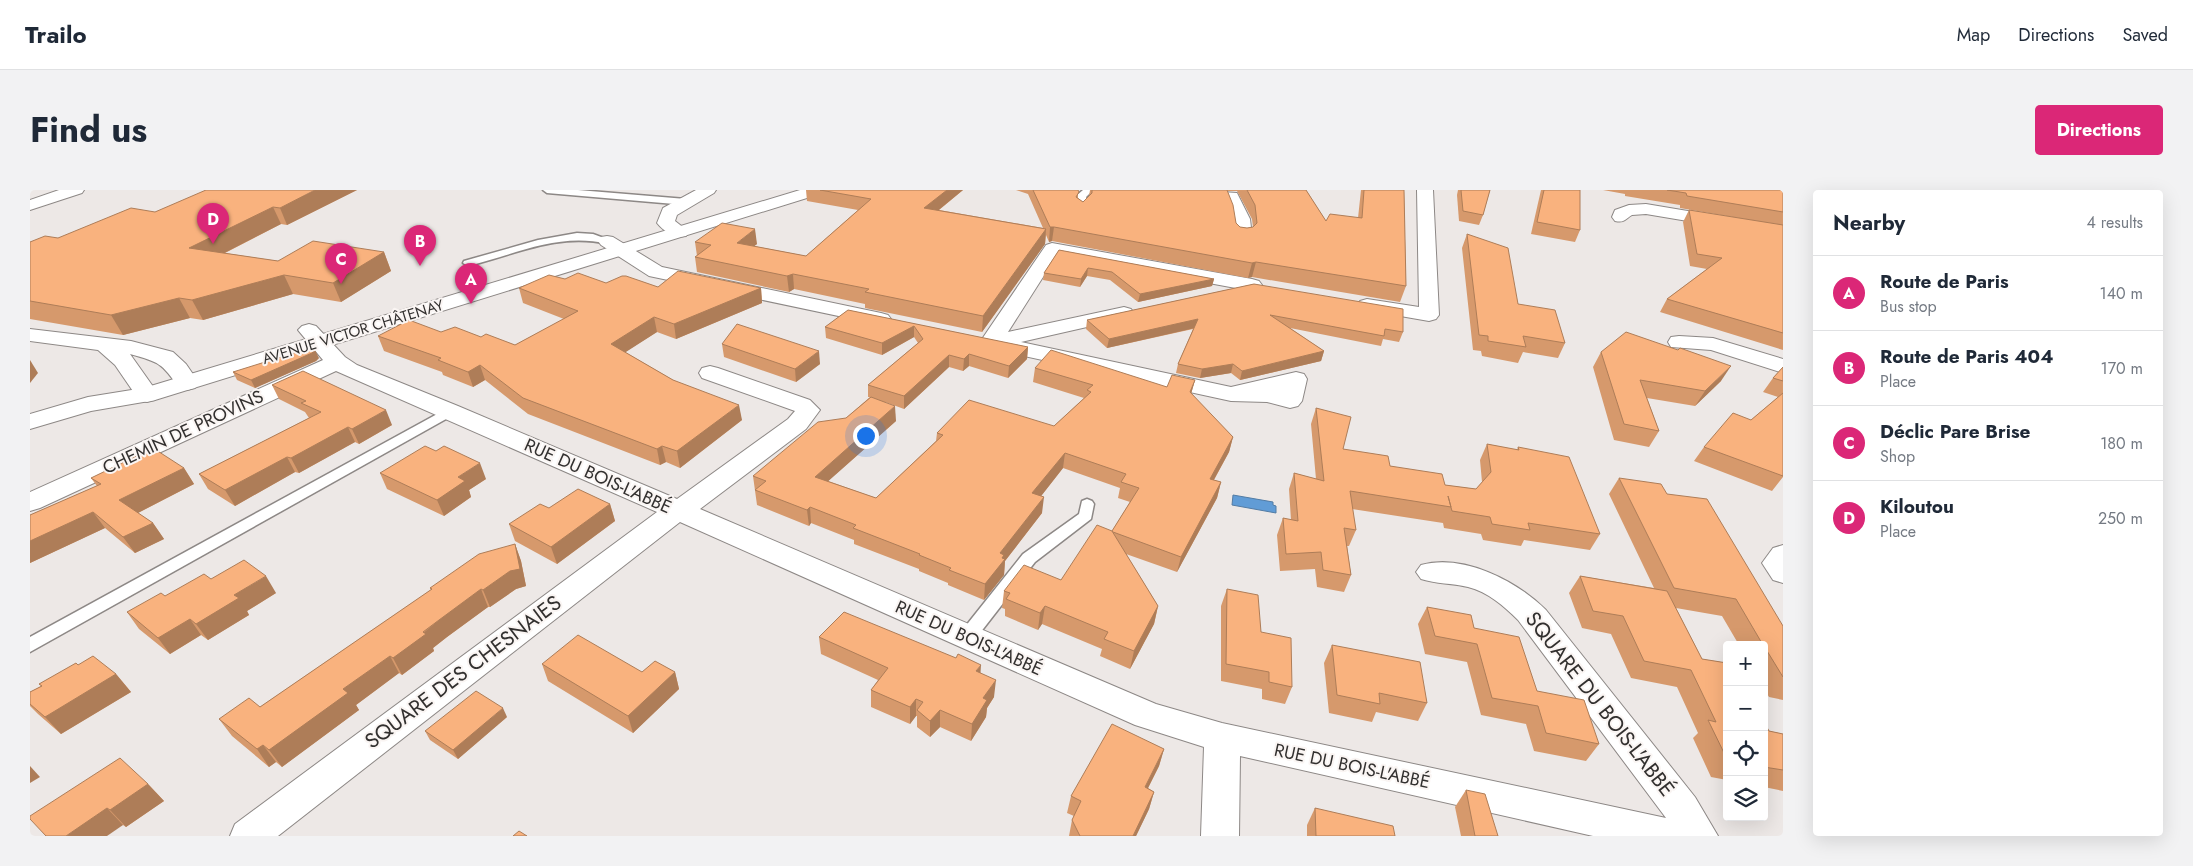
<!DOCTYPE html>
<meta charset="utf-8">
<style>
body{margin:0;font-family:Jost,sans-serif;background:#f2f2f3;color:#1f2937}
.controls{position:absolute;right:15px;bottom:15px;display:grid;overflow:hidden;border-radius:5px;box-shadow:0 5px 20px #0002}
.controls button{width:45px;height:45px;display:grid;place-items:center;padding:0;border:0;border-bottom:1px solid #e0e1e3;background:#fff;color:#1f2937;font:25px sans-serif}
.you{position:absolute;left:835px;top:245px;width:18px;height:18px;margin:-12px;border:4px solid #fff;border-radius:50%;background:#1a73e8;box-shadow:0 0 0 8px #1a73e833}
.badge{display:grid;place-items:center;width:32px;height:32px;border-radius:50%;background:#db2777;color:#fff;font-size:16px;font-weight:700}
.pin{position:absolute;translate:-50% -41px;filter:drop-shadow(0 1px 2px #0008)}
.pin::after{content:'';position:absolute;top:26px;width:18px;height:15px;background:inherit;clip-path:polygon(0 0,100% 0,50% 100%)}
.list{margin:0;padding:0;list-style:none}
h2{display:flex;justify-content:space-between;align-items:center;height:65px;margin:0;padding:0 20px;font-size:21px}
h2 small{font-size:16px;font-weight:400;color:#747a83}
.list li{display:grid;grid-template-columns:32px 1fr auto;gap:15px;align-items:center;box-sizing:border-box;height:75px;padding:0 20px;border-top:1px solid #e0e1e3}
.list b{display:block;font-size:19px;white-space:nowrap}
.list p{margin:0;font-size:16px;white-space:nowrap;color:#747a83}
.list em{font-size:16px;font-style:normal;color:#747a83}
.icon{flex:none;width:28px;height:28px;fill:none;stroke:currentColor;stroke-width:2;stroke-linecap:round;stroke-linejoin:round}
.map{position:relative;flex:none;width:1753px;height:646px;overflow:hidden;border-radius:5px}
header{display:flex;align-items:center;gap:30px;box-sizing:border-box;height:70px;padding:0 25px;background:#fff;border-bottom:1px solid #e0e1e3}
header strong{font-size:24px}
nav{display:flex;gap:28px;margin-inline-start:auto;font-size:18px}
.intro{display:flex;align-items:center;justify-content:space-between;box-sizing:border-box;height:120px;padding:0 30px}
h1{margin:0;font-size:35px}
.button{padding:12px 22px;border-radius:5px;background:#db2777;color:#fff;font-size:18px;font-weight:700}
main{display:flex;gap:30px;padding:0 30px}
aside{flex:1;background:#fff;border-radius:5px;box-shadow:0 5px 20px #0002}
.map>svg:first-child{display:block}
.water{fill:#619cd6;stroke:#537ca4}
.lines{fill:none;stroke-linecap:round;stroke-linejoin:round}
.service-casing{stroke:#8d8886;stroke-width:3}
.minor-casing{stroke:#8d8886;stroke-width:2}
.secondary-casing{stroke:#8d8886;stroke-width:2}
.service{fill:#fff;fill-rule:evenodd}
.minor{fill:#fff;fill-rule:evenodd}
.secondary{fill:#fff;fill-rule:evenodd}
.wall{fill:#d6996c;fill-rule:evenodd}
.shaded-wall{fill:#ae7d58}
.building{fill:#f9b27e;stroke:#ae7d58}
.labels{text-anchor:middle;stroke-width:4;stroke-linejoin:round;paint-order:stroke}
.far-street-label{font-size:15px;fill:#32302f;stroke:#faf5f3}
.street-label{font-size:18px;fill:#32302f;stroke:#faf5f3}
.near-street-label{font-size:21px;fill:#32302f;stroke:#faf5f3}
</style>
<header>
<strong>Trailo</strong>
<nav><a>Map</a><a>Directions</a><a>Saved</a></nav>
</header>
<div class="intro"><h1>Find us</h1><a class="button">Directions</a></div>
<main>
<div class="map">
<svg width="1753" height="646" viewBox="0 0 1753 646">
<rect width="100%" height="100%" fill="#ede8e6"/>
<!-- water -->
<path class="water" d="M1203,305L1243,312V315L1246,316V323L1202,315Z"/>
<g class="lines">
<defs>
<g id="service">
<path d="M513,0H548L656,9L661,12L656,15L517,3Z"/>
<path d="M1053,0H1063L1056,7L1059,16L1054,23L1051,24L1046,21L1049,16L1046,6Z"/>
<path d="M547,43L563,44L582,51L577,54C529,42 484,65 438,76L433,73L434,71L508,50Z"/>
<path d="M420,217L427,221L425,224L0,462V447Z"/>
<path d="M1057,309L1062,311L1064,314L1061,329L1005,372L943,452L937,453L931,452L928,447L931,442L993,364L1049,324L1052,311Z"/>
</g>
<g id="minor">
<path d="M29,0H54L52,3L0,20V10Z"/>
<path d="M666,0H686L684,3L647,25L645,31L659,42L656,46C646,48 634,42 627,33L633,18Z"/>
<path d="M1162,0L1207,3L1220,29L1222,46L1219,50L1213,51L1207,50L1204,46L1202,29L1195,12L1156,9L1154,5L1156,1Z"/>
<path d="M1387,0H1403L1409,125L1406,129L1399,131L1330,119L1327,115L1330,111L1337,109L1389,117Z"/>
<path d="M1616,14L1753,37V47L1616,24L1602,25C1595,29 1595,33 1585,31L1582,27L1585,20L1599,15Z"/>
<path d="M577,46L583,47L632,77L851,123L858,125L861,129L858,133L851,135L619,86L571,55L568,51L571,47Z"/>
<path d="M1022,53L1222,89L1229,91L1232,95L1229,99L1222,101L1027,65L978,142L1094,117L1101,119L1104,123L1101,127L991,152L1201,197L1266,182L1274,184L1277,189L1272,211L1268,216L1260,218L1237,212L1201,211L953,157L950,152L1016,55Z"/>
<path d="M279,134L286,136L315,167L327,175L428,216L647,309L758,229L765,221L672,188L669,183L672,178L680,176L688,178L780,210L790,220L776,239L670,319L1126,514L1192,533L1636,628L1488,430C1474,416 1458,402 1438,397C1422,393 1406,394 1391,389L1386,382L1391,375C1433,363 1487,391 1516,420L1665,607L1688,646H1563L1210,566L1209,646H1171L1174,557L1105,535L650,332L248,646H200L205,634L627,322L306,181L10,318L0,321V302L293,170L268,140L272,136Z"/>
<path d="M0,139L101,151L143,162L156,174L169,193L165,198L157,200L149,198C132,173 129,172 100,164L129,205L125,210L117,212L109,210L85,175L68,160L0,151Z"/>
<path d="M1649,146L1683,148L1753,169V183L1681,160L1641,157L1638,152L1641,147Z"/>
<path d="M1753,355V393L1743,390L1732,373L1743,358Z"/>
</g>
<path id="secondary" d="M770,0H795L793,3L125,210L61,221L0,239V224L58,207L114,198Z"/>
</defs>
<!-- service casing -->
<use href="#service" class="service-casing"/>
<!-- minor casing -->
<use href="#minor" class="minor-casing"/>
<!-- secondary casing -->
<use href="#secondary" class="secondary-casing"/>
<!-- service -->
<use href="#service" class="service"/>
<!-- minor -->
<use href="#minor" class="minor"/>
<!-- secondary -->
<use href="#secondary" class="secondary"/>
</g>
<!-- wall -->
<g class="wall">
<path d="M327,0L257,35L251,34L195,63L248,71L354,62L361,81L311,112L263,104L173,130L160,128L93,145L0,129V52L28,48L125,22Z"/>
<path d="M776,0H933L909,20L1013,38L998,4L986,0H1048V8L1053,12L1059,6L1060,0H1276L1296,31L1328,28L1331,0H1374L1376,96L1370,112L1222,87L1218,88L1022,51L1019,52L1016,45L1015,54L952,142L835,118V114L764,99L759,102L667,82L665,67L667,66L665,52L727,54L724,56L776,66L828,20L777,11ZM1197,1H1207L1222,29L1223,37L1217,38L1210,37L1206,33Z"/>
<path d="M1428,0H1460L1453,25L1449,35L1429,31L1427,5Z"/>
<path d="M1511,0H1550V40L1545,52L1501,44Z"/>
<path d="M1573,0H1753V160L1630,122L1637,109L1677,79L1660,76L1653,32L1659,20L1743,34L1650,18V15L1595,6V4Z"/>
<path d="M1437,44L1488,114L1535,153L1528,168L1493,162L1488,173L1452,166L1451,161L1443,160L1432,58Z"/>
<path d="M1029,60L1184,89L1182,96L1108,112L1080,90L1057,86L1050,97L1013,90L1014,83Z"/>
<path d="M535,89L576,93L628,97L731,98L732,113L646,149L627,142L595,162L712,230L650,278L636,272L630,275L498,224L455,190L443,197L413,185L412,182L354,161L348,146L411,142L451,147L485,155L534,129L493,113L489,98Z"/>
<path d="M1224,94L1373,142L1369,152L1353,149L1351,156L1260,138L1294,161L1291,171L1210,190L1201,183L1170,188L1146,183L1148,174L1163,139L1077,158L1056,139L1057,130Z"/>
<path d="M818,120L998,157L997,169L978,188L939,176L933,181L919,177L874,219L855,212L866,231L798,291L846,308L906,251L907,243L1024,236L1054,208L1003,192L1005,178L1137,197L1165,190L1161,204L1203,247L1199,262L1184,290L1191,292L1187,308L1147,382L1096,364L1128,416L1124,434L1100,479L1070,466L1072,459L1012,434L1008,440L975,426V419L972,418L974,401L1031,390L1082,341L1100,312L1088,308L1090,298L1033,278L1011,306L1012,323L975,371L974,385L954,410L918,395V393L889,381V379L824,354V350L781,333L779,336L727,315L723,286L816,228L840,207H838V195L888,153L884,147L852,165L796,148L795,137Z"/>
<path d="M692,154L790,174L766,192L694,167Z"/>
<path d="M1571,162L1691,191L1665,216L1617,208L1629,241L1619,257L1584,250L1563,177Z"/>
<path d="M289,168L286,171L225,198L207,190L203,182Z"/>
<path d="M1753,177V287L1742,301L1664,271L1674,257L1721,230L1748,207L1733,202L1743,188Z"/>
<path d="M242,195L362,235L329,254L325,252L269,283L265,282L205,316L178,299L169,284L279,228L275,222L249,209Z"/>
<path d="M1286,218L1313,259L1360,276L1415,295L1446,299L1452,292L1450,270L1457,254L1487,260L1488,257L1570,344L1560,360L1494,350L1491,356L1453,350L1451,344L1414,338L1413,333L1322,319L1326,340L1319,356H1317L1321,385L1314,402L1287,397L1285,379L1250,381L1247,345L1253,328L1261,330L1259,299L1264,283L1286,289L1281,234Z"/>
<path d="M154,278L164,294L108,323L123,333L134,349L105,363L75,338L0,373V325L67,296L61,288Z"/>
<path d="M350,283L456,289L439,300L441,307L414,326L357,299Z"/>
<path d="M1589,288L1753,436V510L1739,507L1734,499V455H1709L1692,426L1646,418L1672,469L1697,473V590L1681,587L1663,548L1668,543L1647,497L1601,488L1581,444L1552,438L1539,403L1550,386L1624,398L1579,304Z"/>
<path d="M580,314L585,331L527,374L485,351L479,334Z"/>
<path d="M485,354L491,371L496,396L486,399L460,417H458L417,447L403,458L404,461L372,485L369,483L326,515L329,520L252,577L246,572L239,577L202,546L189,529L230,517L401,400L400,398Z"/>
<path d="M181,389L246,403L217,421L219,425L178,450L171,445L140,464L109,439L97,422Z"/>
<path d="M1197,399L1231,442L1262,497L1255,514L1232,509V499L1191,491V416Z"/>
<path d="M1397,417L1444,438L1507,501L1569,554L1556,571L1504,561L1496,534L1451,525L1437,472L1395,464L1388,434Z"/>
<path d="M789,447L951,483L964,507L957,518L956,527L941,551L910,537L900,547L887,537V526H886L880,534L841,517V500L848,490L791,464Z"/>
<path d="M1302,455L1397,513L1388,531L1346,522L1342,532L1299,523L1294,473Z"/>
<path d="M512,474L612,482H645L649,499L603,543L518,491Z"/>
<path d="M48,475L86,484L101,502L31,544L8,524L0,516V502L11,496L9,494Z"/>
<path d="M477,527L428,569L400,550L395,541Z"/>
<path d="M1734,532L1739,541L1753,544V601L1734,597Z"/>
<path d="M1134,559L1129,576L1118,598L1124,602L1119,619L1106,646H1039L1042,630L1044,626L1037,623L1041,606Z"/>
<path d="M118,594L134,611L96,637L93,635L16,646Z"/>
<path d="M1436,600L1468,646H1431L1425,617Z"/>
<path d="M1285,618L1365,646H1277V635Z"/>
</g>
<!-- shaded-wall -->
<g class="shaded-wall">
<path d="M285,0H327L257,35L250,18Z"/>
<path d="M917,0H933L894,32V18Z"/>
<path d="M243,17L251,34L169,76L159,58Z"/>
<path d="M1020,37H1024L1022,51L1019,52Z"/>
<path d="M725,39L727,54L709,68L707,53Z"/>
<path d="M1016,39L1015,54L952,142L953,126Z"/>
<path d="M354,62L361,81L311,112L303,93Z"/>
<path d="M1226,72L1222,87L1218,88L1222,73Z"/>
<path d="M1058,78L1057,86L1050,97L1051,89Z"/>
<path d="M763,84L764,99L759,102L757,86Z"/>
<path d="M254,85L263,104L173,130L162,110Z"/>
<path d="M1184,89L1182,96L1108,112L1110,104Z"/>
<path d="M731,98L732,113L646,149L644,134Z"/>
<path d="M149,108L160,128L93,145L81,125Z"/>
<path d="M624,127L627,142L585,169L581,154Z"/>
<path d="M1168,129L1165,138L1077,158L1079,149Z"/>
<path d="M884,136V147L852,165V153Z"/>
<path d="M998,157L997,169L978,188L979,176Z"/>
<path d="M285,160L289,168L286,171L225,198L221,190Z"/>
<path d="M789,161L790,174L766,192L765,179Z"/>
<path d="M1294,161L1291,171L1210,190L1212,181Z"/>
<path d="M939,164V176L933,181L934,169Z"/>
<path d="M919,165V177L874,219V206Z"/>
<path d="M0,170L8,183L0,193Z"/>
<path d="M1203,174L1201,183L1170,188L1172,179Z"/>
<path d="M450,175L455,190L443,197L438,182Z"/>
<path d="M1701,176L1691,191L1665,216L1675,201Z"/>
<path d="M1165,190L1161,204L1160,202Z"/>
<path d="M709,215L712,230L650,278L647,261Z"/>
<path d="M865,216L866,231L786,302L785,287Z"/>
<path d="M356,220L362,235L329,254L322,239Z"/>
<path d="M318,237L325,252L269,283L261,268Z"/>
<path d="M1203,247L1199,262L1176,304L1180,289Z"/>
<path d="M632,256L636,272L630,275L627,259Z"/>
<path d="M1035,263L1033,278L1001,319L1002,303Z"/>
<path d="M257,267L265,282L205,316L195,300Z"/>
<path d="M450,273L456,289L439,300L441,307L414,326L407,310L428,287Z"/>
<path d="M154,278L164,294L100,327L89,310Z"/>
<path d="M1191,292L1187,308L1147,382L1151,367Z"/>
<path d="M1014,307L1012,323L975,371L974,385L954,410L955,394L970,363Z"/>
<path d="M580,314L585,331L527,374L521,357Z"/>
<path d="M780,317L781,333L779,336L777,320Z"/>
<path d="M63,322L75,338L0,373V351Z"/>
<path d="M123,333L134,349L105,363L93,347Z"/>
<path d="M485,354L491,371L496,396L486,399L460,417L453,400L480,381Z"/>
<path d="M236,386L246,403L217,421L219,425L178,450L166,434L204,405Z"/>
<path d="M451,399L458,417L417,447L403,458L404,461L372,485L363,468L409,430Z"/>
<path d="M1015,416L1012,434L1008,440L1010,423Z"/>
<path d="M1128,416L1124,434L1100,479L1104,461Z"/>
<path d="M160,429L171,445L140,464L128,448Z"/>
<path d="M360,466L369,483L326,515L329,520L252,577L239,560L313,499Z"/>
<path d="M951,475L950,492L946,481Z"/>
<path d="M645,482L649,499L603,543L598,526Z"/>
<path d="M86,484L101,502L31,544L15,527Z"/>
<path d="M966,490L964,507L957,518L956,527L941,551L942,534L953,508Z"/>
<path d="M886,509V526L880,534V517Z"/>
<path d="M473,518L477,527L428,569L423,560Z"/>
<path d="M910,520V537L900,547V531Z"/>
<path d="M233,555L246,572L239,577L227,559Z"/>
<path d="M1134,559L1129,576L1110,614L1115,597Z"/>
<path d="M0,576L10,587L0,593Z"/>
<path d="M118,594L134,611L96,637L80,620Z"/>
<path d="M1124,602L1119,619L1106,646H1103Z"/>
<path d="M77,618L93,635L77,646H36Z"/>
</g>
<!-- building -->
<g class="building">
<path d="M176,0H285L250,18L243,17L159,58L248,71L283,51L354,62L303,93L254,85L162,110L149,108L81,125L0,111V52L15,46L28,48L101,18L125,22Z"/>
<path d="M790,0H917L894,18L1016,39L953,126L835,102L839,99L763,84L757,86L665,67L681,55L665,52L692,33L725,39L707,53L776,66L841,9Z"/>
<path d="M1003,0H1048L1049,2L1046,7L1053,12L1062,3V0H1197L1203,15L1206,33L1210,37L1217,38L1223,37L1227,33L1225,15L1217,0H1276L1296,31L1300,24L1332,28L1334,0H1374L1376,96L1226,72L1222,73L1024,37H1020Z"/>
<path d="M1431,0H1460L1453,25L1433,21Z"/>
<path d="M1514,0H1550V40L1507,32Z"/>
<path d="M1637,0H1753V22L1657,6L1656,3Z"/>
<path d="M1659,20L1753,35V143L1637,109L1692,68L1667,64Z"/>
<path d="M1437,44L1478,58L1488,114L1525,120L1535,153L1493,146L1496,157L1458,151V146L1449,145Z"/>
<path d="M1029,60L1184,89L1110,104L1082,82L1058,78L1051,89L1014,83Z"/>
<path d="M648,81L731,98L644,134L624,127L581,154L643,190L709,215L647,261L632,256L627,259L493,208L450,175L438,182L408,170L411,168L348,146L379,130L411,142L425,137L451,147L456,144L485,155L548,121L489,98L519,85L535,89L548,83L576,93L592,86H596L628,97Z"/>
<path d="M1224,94L1373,119V142L1355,139L1354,146L1240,125L1294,161L1212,181L1203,174L1172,179L1148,174L1168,129L1079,149L1057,130Z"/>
<path d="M818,120L998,157L979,176L939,164L934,169L919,165L874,206L838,195L893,149L884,136L852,153L795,137Z"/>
<path d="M707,134L789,161L765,179L692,154Z"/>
<path d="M1596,142L1648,160L1650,158L1701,176L1675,201L1610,190L1629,241L1594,234L1571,162Z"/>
<path d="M283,157L285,160L282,163L221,190L203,182Z"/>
<path d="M1021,160L1137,197L1142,185L1165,190L1160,202L1203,247L1180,289L1191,292L1151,367L1083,342L1082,341L1109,298L1091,292L1096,284L1035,263L1002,303L1014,307L970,363L974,365L972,368L975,369L955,394L919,380L921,378L889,365L890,364L823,338L826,335L780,317L777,320L725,300L736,291L723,286L788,232L816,228L841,207L865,216L785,287L846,308L913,245L907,243L939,210L1024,236L1061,202L1057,200L1063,195L1005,178Z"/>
<path d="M1753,177V191L1743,188Z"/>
<path d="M273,181L356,220L322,239L318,237L261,268L257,267L195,300L169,284L291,222L271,213L276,211L242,195Z"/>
<path d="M1753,203V286L1674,257L1703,223L1721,230Z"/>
<path d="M1286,218L1321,227L1313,259L1358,266L1360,276L1412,284L1415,295L1446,299L1461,282L1457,254L1489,260L1488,257L1539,267L1570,344L1498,333L1500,340L1462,334L1460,327L1422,321L1418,306L1421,317L1320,301L1326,340L1314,338L1321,385L1293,380L1291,362L1256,364L1253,328L1268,331L1264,283L1294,291Z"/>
<path d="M395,256L406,261L414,256L450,273L428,287L435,291L407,310L350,283Z"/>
<path d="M123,258L154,278L89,310L123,333L93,347L63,322L0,351V325L71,294L61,288Z"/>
<path d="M1589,288L1631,294L1637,304L1677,309L1753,436V487L1734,456V455H1733L1706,409L1644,398Z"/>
<path d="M548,299L580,314L521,357L479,334L510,314L519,318Z"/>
<path d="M1067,335L1082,341L1128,416L1104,461L1074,449L1078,442L1015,416L1010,423L976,409L980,403L974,401L994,375L1031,390Z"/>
<path d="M485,354L490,379L480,381L453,400L451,399L409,430L393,442L396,444L363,468L360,466L313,499L318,503L239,560L233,555L227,559L189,529L219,508L230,517L402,399L400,398L449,364Z"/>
<path d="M214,370L236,386L204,405L209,408L166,434L160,429L128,448L97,422L131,403L135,406L174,384L181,389Z"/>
<path d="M1550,386L1637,401L1672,469L1697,473V569L1678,530L1686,532L1661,480L1614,471L1593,426L1563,421Z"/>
<path d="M1197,399L1228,405L1231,442L1261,448L1262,497L1239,492V482L1196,474Z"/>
<path d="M1397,417L1441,425L1444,438L1489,447L1507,501L1554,510L1569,554L1516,543L1508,516L1462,508L1447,454L1405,446Z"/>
<path d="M814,422L926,468L928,464L951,475L946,481L966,490L953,508L957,510L942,534L910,520L900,531L887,520L893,512L886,509L880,517L841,500L858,478L789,447Z"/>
<path d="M548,445L612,482L625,471L645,482L598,526L512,474Z"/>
<path d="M1302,455L1390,472L1397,513L1349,503L1350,514L1307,505Z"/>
<path d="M63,466L86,484L15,527L0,514V502L12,496L9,494L46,473L48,475Z"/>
<path d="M446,501L473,518L423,560L395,541Z"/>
<path d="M1734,532L1739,541L1753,544V580L1734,577Z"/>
<path d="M1082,534L1134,559L1115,597L1124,602L1103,646H1050L1042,630L1051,611L1041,606Z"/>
<path d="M90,568L118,594L80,620L77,618L36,646H16L0,629V626Z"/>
<path d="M1436,600L1455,604L1468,646H1445Z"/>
<path d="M1285,618L1363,636L1365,646H1286Z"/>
<path d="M489,641L497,646H483Z"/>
</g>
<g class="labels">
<!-- far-street labels -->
<g class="far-street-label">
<text transform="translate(323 142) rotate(-17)" y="5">AVENUE VICTOR CHÂTENAY</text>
</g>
<!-- street labels -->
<g class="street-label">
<text transform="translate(153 242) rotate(-25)" y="6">CHEMIN DE PROVINS</text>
<text transform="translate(568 286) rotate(24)" y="6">RUE DU BOIS-L'ABBÉ</text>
<text transform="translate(939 448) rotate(24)" y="6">RUE DU BOIS-L'ABBÉ</text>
<text transform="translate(1322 576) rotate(12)" y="6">RUE DU BOIS-L'ABBÉ</text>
</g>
<!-- near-street labels -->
<g class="near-street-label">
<text transform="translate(433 482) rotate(-37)" y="7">SQUARE DES CHESNAIES</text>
<text transform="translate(1570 514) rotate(52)" y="7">SQUARE DU BOIS-L'ABBÉ</text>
</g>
</g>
</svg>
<div class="controls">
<button>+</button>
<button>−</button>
<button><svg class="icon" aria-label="locate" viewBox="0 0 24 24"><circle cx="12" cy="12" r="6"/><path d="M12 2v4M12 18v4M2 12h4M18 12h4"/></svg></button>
<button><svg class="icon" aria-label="layers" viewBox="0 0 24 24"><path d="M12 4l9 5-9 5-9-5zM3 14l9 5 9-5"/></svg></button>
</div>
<div class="you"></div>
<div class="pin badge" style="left:441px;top:114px">A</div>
<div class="pin badge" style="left:390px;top:76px">B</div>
<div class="pin badge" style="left:311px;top:94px">C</div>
<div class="pin badge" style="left:183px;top:54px">D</div>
</div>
<aside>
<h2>Nearby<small>4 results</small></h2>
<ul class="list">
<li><span class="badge">A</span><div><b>Route de Paris</b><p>Bus stop</p></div><em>140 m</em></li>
<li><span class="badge">B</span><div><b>Route de Paris 404</b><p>Place</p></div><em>170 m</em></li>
<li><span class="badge">C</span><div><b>Déclic Pare Brise</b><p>Shop</p></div><em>180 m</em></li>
<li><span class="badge">D</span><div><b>Kiloutou</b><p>Place</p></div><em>250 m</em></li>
</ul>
</aside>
</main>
